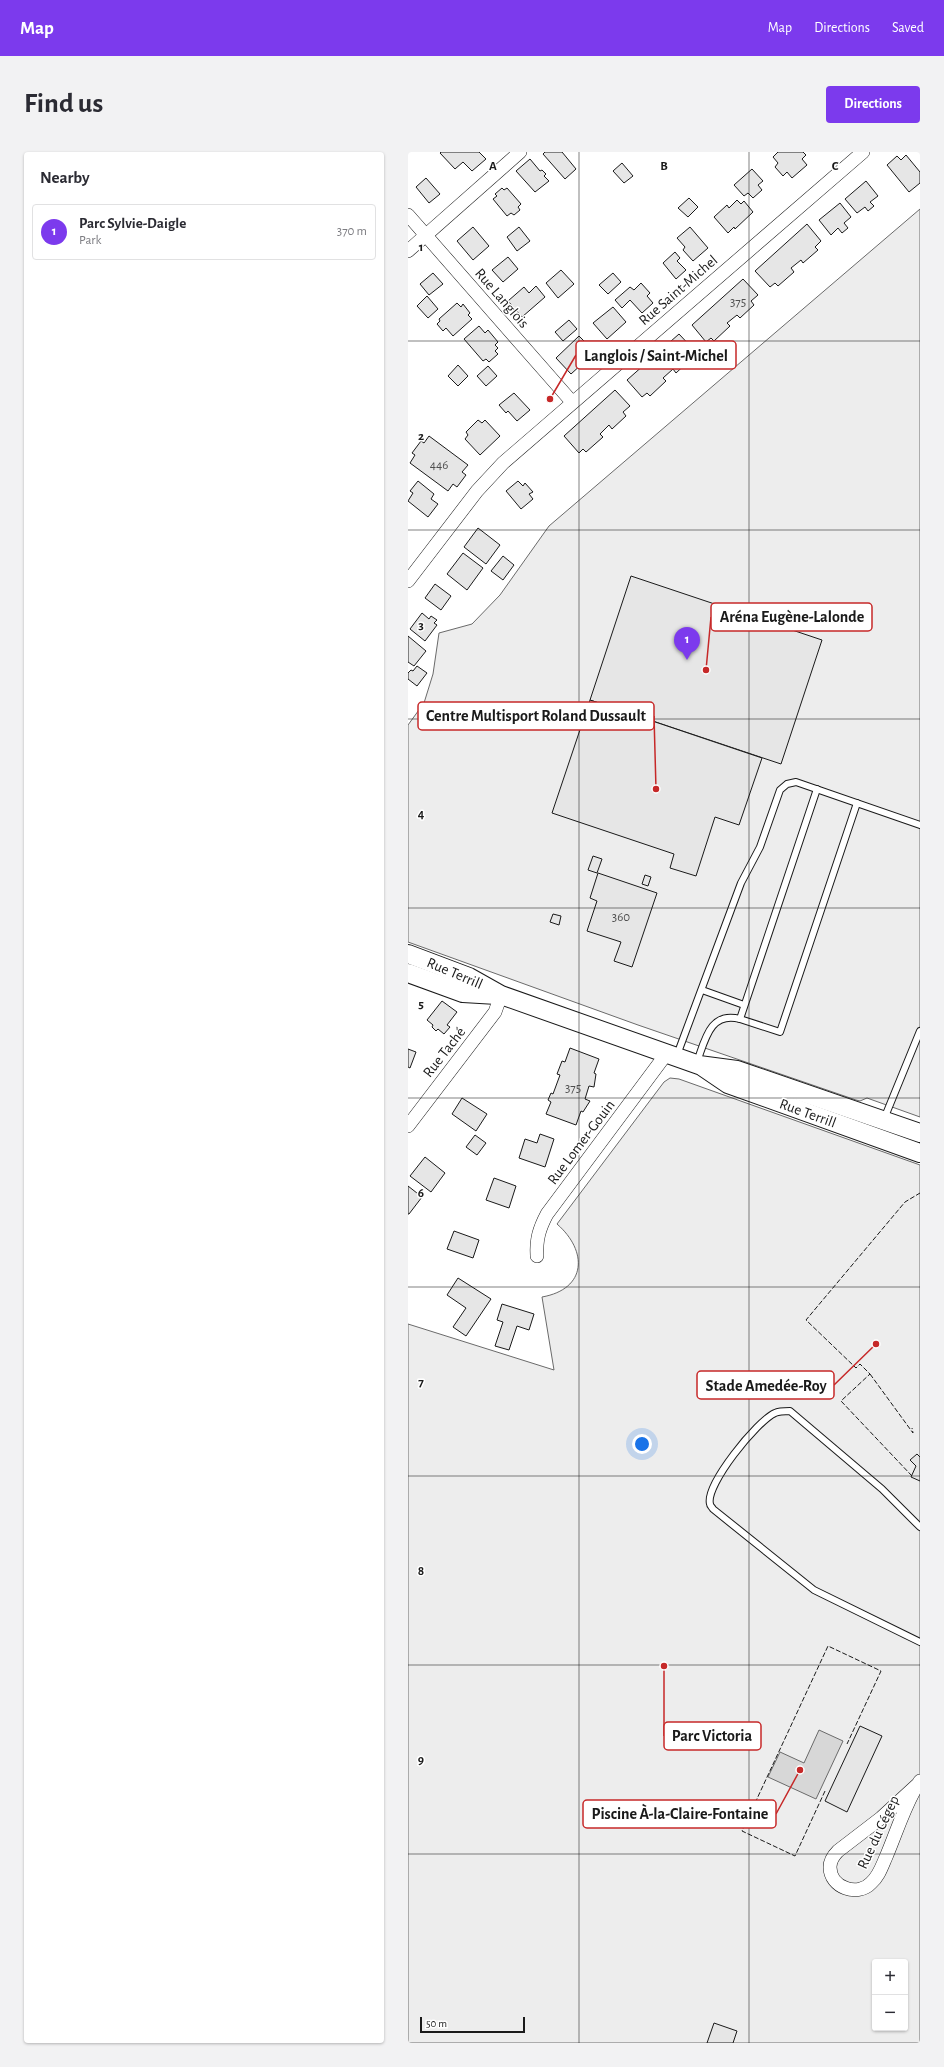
<!DOCTYPE html>
<meta charset="utf-8">
<style>
body{margin:0;font-family:"Alegreya Sans",sans-serif;background:#f2f2f3;color:#2b2b33}
.controls{position:absolute;right:12px;bottom:12px;display:grid;overflow:hidden;border-radius:4px;box-shadow:0 1px 3px #0004}
.controls button{width:36px;height:36px;display:grid;place-items:center;padding:0;border:0;border-bottom:1px solid #e1e1e2;background:#fff;color:#2b2b33;font:20px sans-serif}
.scale{position:absolute;left:12px;bottom:10px;width:105px;box-sizing:border-box;padding-left:4px;border:2px solid #1a1a1a;border-top:0;font-size:11px;line-height:14px;white-space:nowrap;color:#1a1a1a;-webkit-text-stroke:3px #fff;paint-order:stroke}
.you{position:absolute;left:234px;top:1292px;width:14px;height:14px;margin:-10px;border:3px solid #fff;border-radius:50%;background:#1a73e8;box-shadow:0 0 0 6px #1a73e833}
.badge{display:grid;place-items:center;width:26px;height:26px;border-radius:50%;background:#7c3aed;color:#fff;font-size:13px;font-weight:700}
.pin{position:absolute;translate:-50% -33px;filter:drop-shadow(0 1px 2px #0008)}
.pin::after{content:'';position:absolute;top:21px;width:14px;height:12px;background:inherit;clip-path:polygon(0 0,100% 0,50% 100%)}
.list{margin:0;padding:0;list-style:none}
h2{display:flex;justify-content:space-between;align-items:center;height:52px;margin:0;padding:0 16px;font-size:17px}
h2 small{font-size:13px;font-weight:400;color:#7c7c81}
.list li{display:grid;grid-template-columns:26px 1fr auto;gap:12px;align-items:center;box-sizing:border-box;height:56px;margin:0 8px 8px;padding:0 8px;border:1px solid #e1e1e2;border-radius:4px}
.list b{display:block;font-size:15px;white-space:nowrap}
.list p{margin:0;font-size:13px;white-space:nowrap;color:#7c7c81}
.list em{font-size:13px;font-style:normal;color:#7c7c81}
.map{position:relative;flex:none;width:512px;height:1891px;overflow:hidden;border-radius:4px}
header{display:flex;align-items:center;gap:24px;box-sizing:border-box;height:56px;padding:0 20px;background:#7c3aed;color:#fff}
header strong{font-size:19px}
nav{display:flex;gap:22px;margin-inline-start:auto;font-size:14px}
.intro{display:flex;align-items:center;justify-content:space-between;box-sizing:border-box;height:96px;padding:0 24px}
h1{margin:0;font-size:28px}
.button{padding:10px 18px;border-radius:4px;background:#7c3aed;color:#fff;font-size:14px;font-weight:700}
main{display:flex;gap:24px;padding:0 24px}
aside{flex:1;background:#fff;border-radius:4px;box-shadow:0 1px 3px #0004}
.map>svg:first-child{display:block}
.green{fill:#ededed;stroke:#6a6a6a;fill-rule:evenodd}
.water{fill:#d7d7d7;stroke:#6a6a6a}
.building{fill:#e6e6e6;stroke:#1a1a1a}
.lines{fill:none;stroke-linecap:round;stroke-linejoin:round}
.lane-casing{stroke:#1a1a1a;stroke-width:8}
.street-casing{stroke:#1a1a1a;stroke-width:14}
.secondary-casing{stroke:#1a1a1a;stroke-width:20}
.lane{stroke:#fff;stroke-width:6}
.street{stroke:#fff;stroke-width:13}
.secondary{stroke:#fff;stroke-width:18}
.fence{stroke:#1a1a1a;stroke-width:1;stroke-dasharray:5 2;stroke-linecap:butt}
.grid{fill:none;stroke:#1a1a1a;stroke-width:1;stroke-opacity:0.55}
.labels{text-anchor:middle;stroke-width:3;stroke-linejoin:round;paint-order:stroke}
.number-label{font-size:13px;fill:#4d4d4d}
.street-label{font-size:15px;fill:#1a1a1a;stroke:#fff}
.grid-label{font-size:13px;text-anchor:middle;font-weight:bold;fill:#1a1a1a;stroke:#fff;stroke-width:3;stroke-linejoin:round;paint-order:stroke}
.leader{fill:none;stroke:#c62828;stroke-width:1.5}
.callout-dot{fill:#c62828;stroke:#fff;stroke-width:1.5}
.callout{fill:#fff;stroke:#c62828;stroke-width:1.5}
.callout-label{font-size:16px;text-anchor:middle;font-weight:bold;fill:#1a1a1a}
</style>
<header>
<strong>Map</strong>
<nav><a>Map</a><a>Directions</a><a>Saved</a></nav>
</header>
<div class="intro"><h1>Find us</h1><a class="button">Directions</a></div>
<main>
<aside>
<h2>Nearby<small></small></h2>
<ul class="list">
<li><span class="badge">1</span><div><b>Parc Sylvie-Daigle</b><p>Park</p></div><em>370 m</em></li>
</ul>
</aside>
<div class="map">
<svg width="512" height="1891" viewBox="0 0 512 1891">
<rect width="100%" height="100%" fill="#fff"/>
<!-- green -->
<g class="green">
<path d="M512,57V965L459,946L452,949L448,948L230,873L0,790V573L16,551L25,522L31,481L64,472L92,443L141,374Z"/>
<path d="M262,926L271,927L512,1013V1891H0V1172L146,1218L134,1145C179,1137 180,1099 149,1072L256,930ZM467,1810H497V1876H467Z"/>
</g>
<!-- water -->
<path class="water" d="M411,1578L435,1589L408,1647L360,1625L372,1600L396,1611Z"/>
<!-- building -->
<g class="building">
<path d="M33,0H71L78,7L64,19L55,10L47,17L32,1Z"/>
<path d="M137,0H154L168,17L157,27L135,2Z"/>
<path d="M370,0H395L398,3L394,7L399,13L384,26L379,20L375,24L367,15L370,11L365,5Z"/>
<path d="M498,3L512,20V31L501,40L479,13L489,4L493,8Z"/>
<path d="M122,7L132,19L134,18L138,22L136,24L141,29L127,40L108,19Z"/>
<path d="M214,11L225,24L216,31L205,19Z"/>
<path d="M344,17L355,29L350,33L354,38L345,46L340,41L336,44L326,33Z"/>
<path d="M18,26L32,42L21,51L8,35Z"/>
<path d="M458,29L470,44L462,50L466,54L460,59L457,55L449,61L437,47Z"/>
<path d="M94,36L96,38L99,36L113,52L110,55L112,58L106,63L103,61L99,64L85,47L89,44L87,42Z"/>
<path d="M281,46L290,55L280,65L270,56Z"/>
<path d="M329,48L333,52L336,49L345,60L327,77L326,75L320,81L306,65L319,53L321,56Z"/>
<path d="M432,51L443,65L436,71L440,76L434,81L430,76L423,83L411,68Z"/>
<path d="M399,72L413,89L407,95L410,98L395,111L393,108L383,116L386,120L370,134L367,131L362,135L347,119Z"/>
<path d="M65,75L81,94L65,108L49,89Z"/>
<path d="M111,75L122,89L109,99L99,85Z"/>
<path d="M282,75L300,96L285,109L275,98L277,95L269,86Z"/>
<path d="M267,100L272,106L269,109L278,118L268,127L255,111Z"/>
<path d="M100,105L110,117L95,130L84,118Z"/>
<path d="M153,118L166,132L150,146L138,131Z"/>
<path d="M25,121L35,132L21,143L12,132Z"/>
<path d="M205,121L213,130L200,142L191,133Z"/>
<path d="M335,127L350,143L343,149L346,153L332,166L329,163L319,171L322,174L306,189L303,186L298,190L284,173Z"/>
<path d="M233,131L242,141L239,144L245,151L234,161L222,148L214,156L207,148L222,135L226,138Z"/>
<path d="M128,134L137,145L114,165L100,149L116,135L121,141Z"/>
<path d="M19,144L30,157L20,166L9,154Z"/>
<path d="M49,151L53,155L55,152L62,161L60,163L64,167L45,184L38,176L35,179L29,172L32,169L31,167Z"/>
<path d="M205,155L218,170L199,187L185,171Z"/>
<path d="M161,168L169,177L155,189L147,180Z"/>
<path d="M71,174L77,181L80,178L90,190L87,193L90,196L87,199L90,202L81,210L78,207L75,209L56,187Z"/>
<path d="M271,182L286,198L279,204L282,208L268,221L265,217L255,226L258,229L242,244L239,241L234,245L219,228Z"/>
<path d="M171,184L187,200L163,222L148,206Z"/>
<path d="M50,213L60,224L50,234L40,224Z"/>
<path d="M80,214L89,224L78,234L69,224Z"/>
<path d="M207,238L222,254L215,260L218,264L204,277L201,273L192,282L195,285L178,300L175,297L171,301L156,284Z"/>
<path d="M106,241L122,258L109,269L100,259L98,261L91,253Z"/>
<path d="M70,268L74,271L77,268L92,284L72,303L57,287L60,283L58,280Z"/>
<path d="M21,284L60,313L54,320L58,323L49,335L45,332L40,339L2,311L7,303L4,301L13,289L16,291Z"/>
<path d="M10,329L26,342L23,347L30,352L20,365L0,349L5,341L2,339Z"/>
<path d="M110,329L115,334L117,331L125,340L121,342L125,347L113,357L98,339Z"/>
<path d="M70,376L92,393L78,412L56,395Z"/>
<path d="M55,401L75,416L59,438L39,422Z"/>
<path d="M95,404L106,413L95,428L83,419Z"/>
<path d="M223,424L414,488L373,612L182,548Z"/>
<path d="M27,432L43,444L33,458L17,446Z"/>
<path d="M14,461L21,467L23,464L29,468L26,471L29,473L17,489L2,477Z"/>
<path d="M0,484L18,499L6,514L0,510Z"/>
<path d="M9,514L19,521L9,534L0,527V521L3,518L5,519Z"/>
<path d="M182,548L354,606L331,673L307,665L288,724L262,716L266,702L144,661Z"/>
<path d="M185,704L194,707L189,721L180,718Z"/>
<path d="M190,721L249,741L224,815L206,809L213,790L179,779L189,749L182,746Z"/>
<path d="M237,723L243,725L240,734L234,732Z"/>
<path d="M145,762L153,764L151,773L142,770Z"/>
<path d="M34,849L49,860L39,873L42,875L36,882L30,877L28,879L24,875L25,873L19,868Z"/>
<path d="M162,896L191,907L186,921L188,922L186,935L181,934L177,947L182,949L175,960L173,959L168,973L138,962L143,950L140,948L143,941L145,942L152,923L149,922L154,909L157,910Z"/>
<path d="M0,897L8,900L2,916L0,915Z"/>
<path d="M54,946L79,962L68,979L44,962Z"/>
<path d="M132,982L146,987L137,1015L111,1006L117,987L129,991Z"/>
<path d="M67,983L78,991L69,1003L58,995Z"/>
<path d="M17,1005L37,1021L23,1040L2,1024Z"/>
<path d="M86,1026L108,1034L101,1056L78,1048Z"/>
<path d="M0,1034L14,1045L1,1062H0Z"/>
<path d="M46,1079L71,1088L65,1106L39,1097Z"/>
<path d="M50,1126L83,1147L58,1184L45,1175L58,1156L39,1143Z"/>
<path d="M94,1152L126,1162L121,1178L109,1174L101,1198L87,1194L95,1170L89,1168Z"/>
<path d="M509,1302L512,1305V1329L503,1325L508,1314L502,1308Z"/>
<path d="M452,1574L474,1584L439,1660L417,1649Z"/>
<path d="M306,1871L329,1879L325,1891H299Z"/>
</g>
<g class="lines">
<defs>
<g id="lane">
<path d="M409,637L332,867L372,880L449,651"/>
<path d="M294,838L336,853"/>
<path d="M269,903L333,731L352,695L372,638L379,632L388,630L512,673"/>
<path d="M289,910C297,888 302,859 332,867"/>
<path d="M476,967L512,879"/>
<path d="M512,1375L474,1337L382,1259C377,1259 371,1259 367,1261C349,1269 297,1333 302,1352C302,1354 304,1355 305,1357L406,1438L512,1490"/>
</g>
<g id="street">
<path d="M0,63L164,250"/>
<path d="M0,99L112,0"/>
<path d="M0,429L69,339L95,311L455,0"/>
<path d="M0,974L87,860L93,843"/>
<path d="M129,1104C128,1088 131,1077 139,1062L259,901"/>
<path d="M509,1633L473,1666L430,1699C426,1703 422,1709 422,1715C422,1736 450,1745 463,1731C471,1724 474,1714 478,1705C488,1682 498,1649 512,1629"/>
</g>
<g id="secondary">
<path d="M0,802L61,825L93,843L291,913L329,918L512,981"/>
<path d="M0,821L55,841L89,843"/>
<path d="M295,915L320,932L512,1001"/>
</g>
</defs>
<!-- lane casing -->
<use href="#lane" class="lane-casing"/>
<!-- street casing -->
<use href="#street" class="street-casing"/>
<!-- secondary casing -->
<use href="#secondary" class="secondary-casing"/>
<!-- lane -->
<use href="#lane" class="lane"/>
<!-- street -->
<use href="#street" class="street"/>
<!-- secondary -->
<use href="#secondary" class="secondary"/>
<!-- fence -->
<g class="fence">
<path d="M462,1222L505,1281L504,1276"/>
<path d="M504,1324L433,1249L462,1222L452,1212L448,1216L398,1168L497,1050L512,1041"/>
<path d="M417,1639L387,1704L334,1679L420,1494L473,1519L439,1592"/>
</g>
</g>
<!-- grid -->
<path class="grid" d="M171,0V1891M341,0V1891M0,189H512M0,378H512M0,567H512M0,756H512M0,946H512M0,1135H512M0,1324H512M0,1513H512M0,1702H512"/>
<g class="labels">
<!-- number labels -->
<g class="number-label">
<text x="330" y="154">375</text>
<text x="31" y="317">446</text>
<text x="213" y="769">360</text>
<text x="165" y="940">375</text>
</g>
<!-- street labels -->
<g class="street-label">
<text transform="translate(270 138) rotate(-41)" y="5">Rue Saint-Michel</text>
<text transform="translate(94 146) rotate(49)" y="5">Rue Langlois</text>
<text transform="translate(47 821) rotate(23)" y="5">Rue Terrill</text>
<text transform="translate(36 900) rotate(-52)" y="5">Rue Taché</text>
<text transform="translate(400 961) rotate(20)" y="5">Rue Terrill</text>
<text transform="translate(173 990) rotate(-53)" y="5">Rue Lomer-Gouin</text>
<text transform="translate(470 1680) rotate(-65)" y="5">Rue du Cégep</text>
</g>
</g>
<g class="grid-label">
<text x="85" y="18">A</text>
<text x="256" y="18">B</text>
<text x="427" y="18">C</text>
<text x="13" y="99">1</text>
<text x="13" y="288">2</text>
<text x="13" y="477">3</text>
<text x="13" y="666">4</text>
<text x="13" y="856">5</text>
<text x="13" y="1045">6</text>
<text x="13" y="1234">7</text>
<text x="13" y="1423">8</text>
<text x="13" y="1612">9</text>
</g>
<!-- callouts -->
<path class="leader" d="M142 247L168 203M298 518L303 465M248 637L246 564M468 1192L426 1233M256 1514L256 1584M392 1618L368 1662"/>
<g class="callout-dot">
<circle cx="142" cy="247" r="4"/>
<circle cx="298" cy="518" r="4"/>
<circle cx="248" cy="637" r="4"/>
<circle cx="468" cy="1192" r="4"/>
<circle cx="256" cy="1514" r="4"/>
<circle cx="392" cy="1618" r="4"/>
</g>
<g class="callout">
<rect x="168" y="189" width="160" height="28" rx="4"/>
<rect x="303" y="451" width="161" height="28" rx="4"/>
<rect x="10" y="550" width="236" height="28" rx="4"/>
<rect x="289" y="1219" width="137" height="28" rx="4"/>
<rect x="256" y="1570" width="97" height="28" rx="4"/>
<rect x="175" y="1648" width="193" height="28" rx="4"/>
</g>
<g class="callout-label">
<text x="248" y="209">Langlois / Saint-Michel</text>
<text x="384" y="470">Aréna Eugène-Lalonde</text>
<text x="128" y="569">Centre Multisport Roland Dussault</text>
<text x="358" y="1239">Stade Amedée-Roy</text>
<text x="304" y="1589">Parc Victoria</text>
<text x="272" y="1667">Piscine À-la-Claire-Fontaine</text>
</g>
</svg>
<div class="controls">
<button>+</button>
<button>−</button>
</div>
<div class="scale">50 m</div>
<div class="you"></div>
<div class="pin badge" style="left:279px;top:508px">1</div>
</div>
</main>
